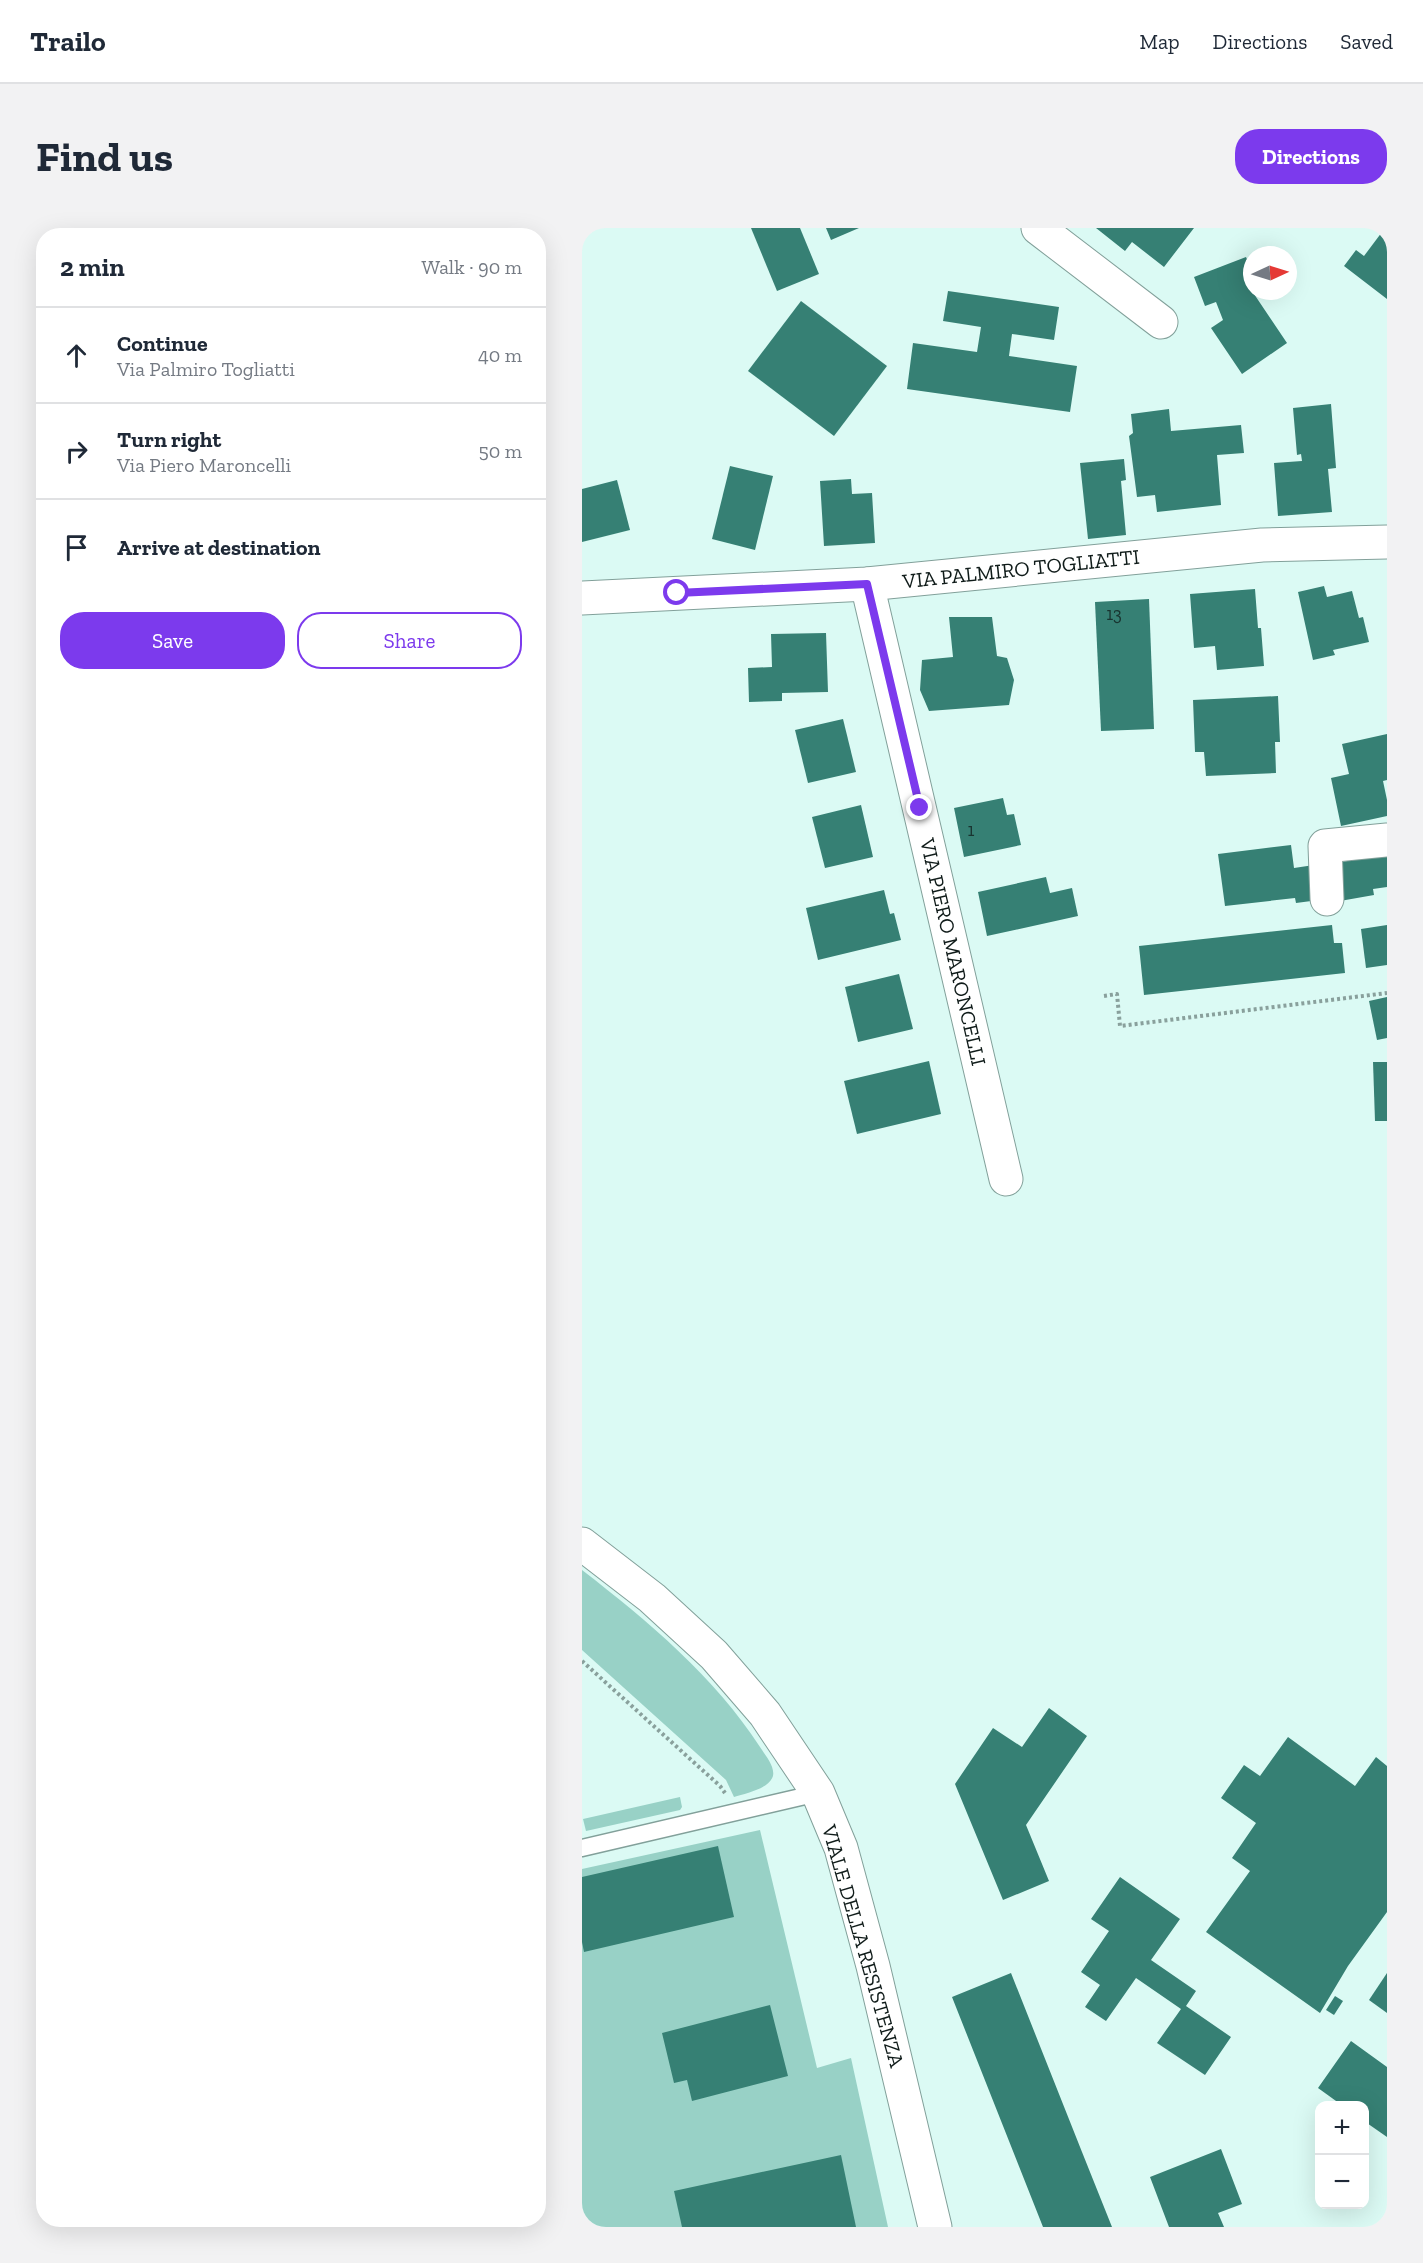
<!DOCTYPE html>
<meta charset="utf-8">
<style>
body{margin:0;font-family:"Zilla Slab",serif;background:#f2f2f3;color:#1f2937}
.controls{position:absolute;right:18px;bottom:18px;display:grid;overflow:hidden;border-radius:12px;box-shadow:0 6px 24px #0002}
.controls button{width:54px;height:54px;display:grid;place-items:center;padding:0;border:0;border-bottom:2px solid #e0e1e3;background:#fff;color:#1f2937;font:30px sans-serif}
.compass{position:absolute;left:661px;top:18px;width:54px;height:54px;border-radius:50%;background:#fff;box-shadow:0 6px 24px #0002;rotate:86deg}
.stop{position:absolute;width:18px;height:18px;margin:-14px;border:4px solid #7c3aed;border-radius:50%;background:#fff}
.stop.end{background:#7c3aed;border-color:#fff;box-shadow:0 2px 6px #0008}
.list{margin:0;padding:0;list-style:none}
h2{display:flex;justify-content:space-between;align-items:center;height:78px;margin:0;padding:0 24px;font-size:26px}
h2 small{font-size:20px;font-weight:400;color:#747a83}
.list li{display:grid;grid-template-columns:39px 1fr auto;gap:18px;align-items:center;box-sizing:border-box;height:96px;padding:0 24px;border-top:2px solid #e0e1e3}
.list b{display:block;font-size:22px;white-space:nowrap}
.list p{margin:0;font-size:20px;white-space:nowrap;color:#747a83}
.list em{font-size:20px;font-style:normal;color:#747a83}
.actions{display:flex;gap:12px;padding:18px 24px}
.actions a{flex:1;padding:14px 0;border:2px solid #7c3aed;border-radius:24px;text-align:center;font-size:21px;color:#7c3aed}
.actions .main{background:#7c3aed;color:#fff}
.icon{flex:none;width:33px;height:33px;fill:none;stroke:currentColor;stroke-width:2;stroke-linecap:round;stroke-linejoin:round}
.map{position:relative;flex:none;width:805px;height:1999px;overflow:hidden;border-radius:24px}
header{display:flex;align-items:center;gap:36px;box-sizing:border-box;height:84px;padding:0 30px;background:#fff;border-bottom:2px solid #e0e1e3}
header strong{font-size:28px}
nav{display:flex;gap:33px;margin-inline-start:auto;font-size:21px}
.intro{display:flex;align-items:center;justify-content:space-between;box-sizing:border-box;height:144px;padding:0 36px}
h1{margin:0;font-size:42px}
.button{padding:15px 27px;border-radius:24px;background:#7c3aed;color:#fff;font-size:21px;font-weight:700}
main{display:flex;gap:36px;padding:0 36px}
aside{flex:1;background:#fff;border-radius:24px;box-shadow:0 6px 24px #0002}
.map>svg:first-child{display:block}
.green{fill:#98d1c6}
.building{fill:#368074}
.lines{fill:none;stroke-linecap:round;stroke-linejoin:round}
.service-casing{stroke:#82a09a;stroke-width:19}
.minor-casing{stroke:#82a09a;stroke-width:35}
.tertiary-casing{stroke:#82a09a;stroke-width:35}
.path{stroke:#89a09c;stroke-width:4;stroke-dasharray:3 3;stroke-linecap:butt}
.service{stroke:#fff;stroke-width:16}
.minor{stroke:#fff;stroke-width:33}
.tertiary{stroke:#fff;stroke-width:33}
.route{stroke:#7c3aed;stroke-width:8}
.labels{text-anchor:middle;stroke-width:4.5;stroke-linejoin:round;paint-order:stroke}
.number-label{font-size:18px;fill:#193430}
.street-label{font-size:21px;fill:#0f1b19;stroke:#fff}
</style>
<header>
<strong>Trailo</strong>
<nav><a>Map</a><a>Directions</a><a>Saved</a></nav>
</header>
<div class="intro"><h1>Find us</h1><a class="button">Directions</a></div>
<main>
<aside>
<h2>2 min<small>Walk · 90 m</small></h2>
<ul class="list">
<li><svg class="icon" aria-label="ahead" viewBox="0 0 24 24"><path d="M12 20V5M6 11l6-6 6 6"/></svg><div><b>Continue</b><p>Via Palmiro Togliatti</p></div><em>40 m</em></li>
<li><svg class="icon" aria-label="right" viewBox="0 0 24 24"><path d="M7 20v-9h11M14 6l5 5-5 5"/></svg><div><b>Turn right</b><p>Via Piero Maroncelli</p></div><em>50 m</em></li>
<li><svg class="icon" aria-label="arrive" viewBox="0 0 24 24"><path d="M6 21V4h12l-3 4 3 4H6"/></svg><div><b>Arrive at destination</b></div></li>
</ul>
<div class="actions"><a class="main">Save</a><a>Share</a></div>
</aside>
<div class="map">
<svg width="805" height="1999" viewBox="0 0 805 1999">
<rect width="100%" height="100%" fill="#dbfaf4"/>
<!-- green -->
<g class="green">
<path d="M0,1342C66,1393 133,1449 178,1519C183,1527 193,1538 191,1548C187,1561 164,1565 152,1569L144,1552L0,1422Z"/>
<path d="M98,1569L100,1579L98,1582L4,1603L1,1591Z"/>
<path d="M178,1602L235,1840L269,1830L306,1999H0V1641Z"/>
</g>
<!-- building -->
<g class="building">
<path d="M169,0H218L237,46L195,63Z"/>
<path d="M244,0H277L249,12Z"/>
<path d="M514,0H612L582,39L550,14L543,23Z"/>
<path d="M803,0H805V71L762,38L774,22L782,28Z"/>
<path d="M664,29L670,44V63L705,115L660,146L629,100L641,92L634,74L623,78L612,49Z"/>
<path d="M366,63L477,79L472,112L430,106L427,128L495,138L488,184L325,161L331,115L395,124L399,99L361,93Z"/>
<path d="M219,73L305,138L252,208L166,143Z"/>
<path d="M749,176L754,240L746,241L750,284L696,288L692,235L720,233L719,226L715,227L711,180Z"/>
<path d="M587,181L589,203L659,197L662,225L635,227L639,277L575,284L573,267L555,269L547,208L551,205L549,186Z"/>
<path d="M542,231L544,252L539,253L544,307L506,311L498,235Z"/>
<path d="M148,238L191,248L173,322L130,311Z"/>
<path d="M269,251L270,266L290,265L293,315L242,318L238,253Z"/>
<path d="M35,252L48,302L0,314V261Z"/>
<path d="M742,358L745,369L770,363L777,390L781,389L787,414L751,422L753,427L731,432L716,364Z"/>
<path d="M673,361L676,400H679L682,438L635,442L633,418L612,420L608,366Z"/>
<path d="M567,371L572,501L519,503L513,374Z"/>
<path d="M367,389H410L415,428L425,430L432,452L427,477L347,483L338,462L340,432L371,429Z"/>
<path d="M244,405L246,464L200,465V473L167,474L166,440L190,439L189,406Z"/>
<path d="M696,468L698,514H693L694,545L624,548L622,524H613L611,472Z"/>
<path d="M261,491L274,544L226,555L213,502Z"/>
<path d="M805,506V552L801,553L805,572V588L759,598L749,550L767,546L760,516Z"/>
<path d="M421,570L425,587L432,586L439,617L382,629L372,580Z"/>
<path d="M279,577L291,629L243,640L230,589Z"/>
<path d="M709,617L712,640L732,637L737,672L714,675L713,670L643,678L636,626Z"/>
<path d="M805,627V659L791,661L792,667L758,673L752,635Z"/>
<path d="M464,649L468,665L490,660L496,688L405,708L396,664Z"/>
<path d="M302,662L308,686L312,685L319,712L236,732L224,680Z"/>
<path d="M750,697L752,715H760L763,745L562,767L557,718Z"/>
<path d="M805,697V737L784,740L779,701Z"/>
<path d="M317,746L331,801L276,814L263,759Z"/>
<path d="M805,769V810L795,812L787,773Z"/>
<path d="M347,833L359,886L275,906L262,853Z"/>
<path d="M791,834H805V893H793Z"/>
<path d="M467,1480L505,1508L444,1597L467,1653L421,1672L373,1556L411,1500L440,1519Z"/>
<path d="M706,1509L773,1558L794,1529L805,1538V1684L766,1738L738,1785L624,1704L668,1643L650,1630L674,1595L639,1570L662,1537L678,1548Z"/>
<path d="M136,1618L152,1689L2,1724L0,1714V1649Z"/>
<path d="M538,1649L598,1691L569,1732L614,1763L604,1778L649,1809L623,1847L575,1815L599,1781L554,1750L524,1793L503,1779L518,1757L499,1744L527,1703L509,1691Z"/>
<path d="M429,1745L500,1924L530,1999H461L370,1769Z"/>
<path d="M805,1745V1785L787,1772Z"/>
<path d="M753,1768L761,1773L752,1787L744,1782Z"/>
<path d="M188,1777L206,1848L110,1873L105,1852L92,1855L80,1805Z"/>
<path d="M769,1813L805,1839V1909L782,1893V1878H761L736,1860Z"/>
<path d="M639,1921L660,1976L636,1985L642,1999H587L568,1949Z"/>
<path d="M259,1927L274,1999H100L92,1963Z"/>
</g>
<g class="lines">
<defs>
<path id="service" d="M0,1620L236,1565"/>
<g id="minor">
<path d="M456,0L579,94"/>
<path d="M285,356L424,951"/>
<path d="M0,370L285,356L680,317L805,314"/>
<path d="M745,671L743,618L805,612"/>
</g>
<path id="tertiary" d="M0,1316L70,1370L132,1427L183,1486L236,1565L259,1620L291,1738L353,1999"/>
</defs>
<!-- service casing -->
<use href="#service" class="service-casing"/>
<!-- minor casing -->
<use href="#minor" class="minor-casing"/>
<!-- tertiary casing -->
<use href="#tertiary" class="tertiary-casing"/>
<!-- path -->
<g class="path">
<path d="M522,768L535,766L538,798L805,765"/>
<path d="M0,1433L138,1558L143,1565"/>
</g>
<!-- service -->
<use href="#service" class="service"/>
<!-- minor -->
<use href="#minor" class="minor"/>
<!-- tertiary -->
<use href="#tertiary" class="tertiary"/>
</g>
<g class="lines">
<!-- route -->
<path class="route" d="M95,365L285,356L338,580"/>
</g>
<g class="labels">
<!-- number labels -->
<g class="number-label">
<text x="532" y="392">13</text>
<text x="389" y="608">1</text>
</g>
<!-- street labels -->
<g class="street-label">
<text transform="translate(439 341) rotate(-6)" y="7">VIA PALMIRO TOGLIATTI</text>
<text transform="translate(371 724) rotate(77)" y="7">VIA PIERO MARONCELLI</text>
<text transform="translate(281 1718) rotate(74)" y="7">VIALE DELLA RESISTENZA</text>
</g>
</g>
</svg>
<div class="controls">
<button>+</button>
<button>−</button>
</div>
<svg class="compass" viewBox="-18 -18 36 36"><path d="M0-13l5 13h-10z" fill="#e53935"/><path d="M0 13l5-13h-10z" fill="#747a83"/></svg>
<div class="stop" style="left:95px;top:365px"></div>
<div class="stop end" style="left:338px;top:580px"></div>
</div>
</main>
